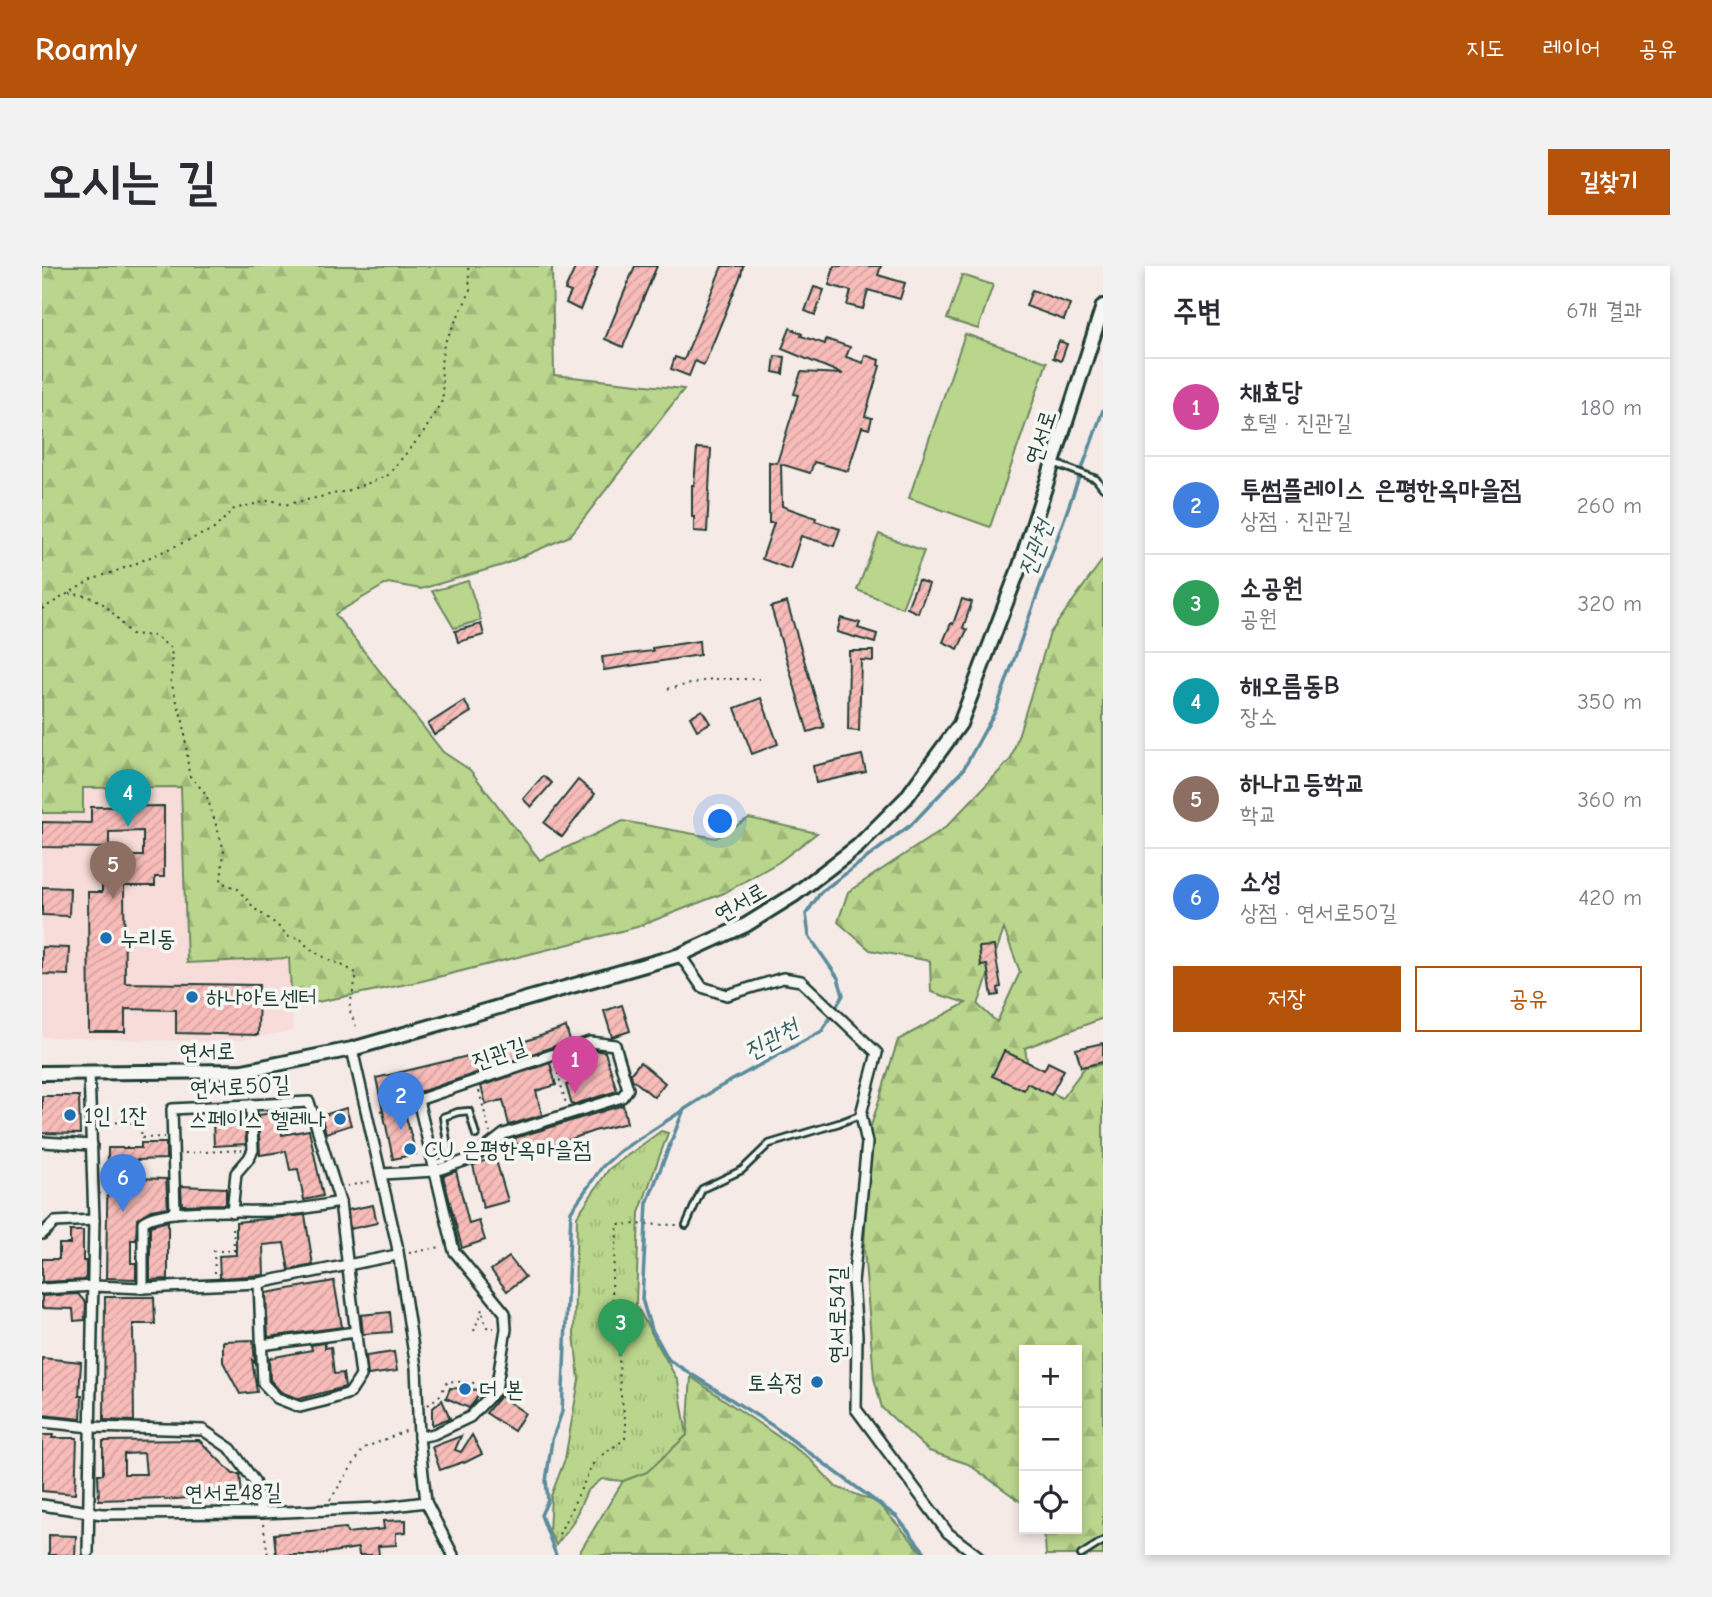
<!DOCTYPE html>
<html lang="ko">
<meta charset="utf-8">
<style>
body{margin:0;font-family:"Comic Neue","Poor Story",sans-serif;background:#f2f2f3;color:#2b2b33}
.controls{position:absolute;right:21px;bottom:21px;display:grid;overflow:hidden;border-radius:0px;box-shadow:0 4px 10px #0003}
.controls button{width:63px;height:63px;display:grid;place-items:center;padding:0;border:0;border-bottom:2px solid #e1e1e2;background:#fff;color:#2b2b33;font:35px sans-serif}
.you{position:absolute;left:679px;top:556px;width:24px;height:24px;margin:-18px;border:5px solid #fff;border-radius:50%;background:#1a73e8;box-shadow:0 0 0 10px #1a73e833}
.badge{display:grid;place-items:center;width:46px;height:46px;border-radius:50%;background:#b45309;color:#fff;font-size:23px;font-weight:700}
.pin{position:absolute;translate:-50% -58px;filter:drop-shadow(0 2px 4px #0008)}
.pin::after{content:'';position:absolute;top:37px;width:24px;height:21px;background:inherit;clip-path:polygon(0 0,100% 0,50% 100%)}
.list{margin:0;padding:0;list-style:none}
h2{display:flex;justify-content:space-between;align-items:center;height:91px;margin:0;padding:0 28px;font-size:30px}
h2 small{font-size:23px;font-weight:400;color:#7c7c81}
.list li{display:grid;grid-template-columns:46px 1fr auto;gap:21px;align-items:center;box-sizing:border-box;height:98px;padding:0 28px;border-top:2px solid #e1e1e2}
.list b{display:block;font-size:26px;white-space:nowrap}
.list p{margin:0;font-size:23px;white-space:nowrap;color:#7c7c81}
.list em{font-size:23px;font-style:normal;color:#7c7c81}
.actions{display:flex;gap:14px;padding:21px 28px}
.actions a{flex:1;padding:16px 0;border:2px solid #b45309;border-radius:0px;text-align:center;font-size:24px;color:#b45309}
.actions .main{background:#b45309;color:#fff}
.icon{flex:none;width:38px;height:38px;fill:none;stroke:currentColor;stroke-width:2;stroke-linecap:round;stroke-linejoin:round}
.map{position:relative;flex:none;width:1061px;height:1289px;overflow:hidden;border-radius:0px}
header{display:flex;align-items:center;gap:42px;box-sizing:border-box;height:98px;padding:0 35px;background:#b45309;color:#fff}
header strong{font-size:33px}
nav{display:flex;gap:38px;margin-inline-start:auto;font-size:24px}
.intro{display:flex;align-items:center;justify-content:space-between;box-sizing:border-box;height:168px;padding:0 42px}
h1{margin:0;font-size:49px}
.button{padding:18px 32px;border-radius:0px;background:#b45309;color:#fff;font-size:24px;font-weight:700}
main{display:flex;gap:42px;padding:0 42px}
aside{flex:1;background:#fff;border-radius:0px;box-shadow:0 4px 10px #0003}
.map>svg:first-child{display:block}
.built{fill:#f7dcd9}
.grass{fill:#bad58c;stroke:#6c8960;stroke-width:2}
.forest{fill:url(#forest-firs);stroke:#6c8960;stroke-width:2;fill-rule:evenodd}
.park{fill:url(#park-tufts);stroke:#6c8960;stroke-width:2}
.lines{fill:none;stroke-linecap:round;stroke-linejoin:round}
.stream{stroke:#5a8c9c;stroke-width:3.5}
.building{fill:url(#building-hatch);stroke:#1f3d34;stroke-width:2;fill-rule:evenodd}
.lane-casing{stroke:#1f3d34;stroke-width:10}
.street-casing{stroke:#1f3d34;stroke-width:14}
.secondary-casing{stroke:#1f3d34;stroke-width:18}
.path{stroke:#1f3d34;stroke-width:2;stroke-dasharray:2 5;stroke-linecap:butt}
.lane{stroke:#f6f6f2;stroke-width:4.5}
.street{stroke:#f6f6f2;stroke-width:9}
.secondary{stroke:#f6f6f2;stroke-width:12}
.poi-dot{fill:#1f6fb2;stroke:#f6f6f2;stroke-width:2.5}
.labels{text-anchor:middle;stroke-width:7;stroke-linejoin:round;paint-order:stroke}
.street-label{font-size:23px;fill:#1f3d34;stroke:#f6f6f2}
.poi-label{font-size:23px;fill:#1f3d34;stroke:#f6f6f2;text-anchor:start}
.water-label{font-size:24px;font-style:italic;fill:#385e60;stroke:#f6f6f2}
</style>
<header>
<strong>Roamly</strong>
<nav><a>지도</a><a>레이어</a><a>공유</a></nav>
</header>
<div class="intro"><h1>오시는 길</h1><a class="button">길찾기</a></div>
<main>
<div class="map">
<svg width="1061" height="1289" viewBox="0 0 1061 1289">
<defs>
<pattern id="forest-firs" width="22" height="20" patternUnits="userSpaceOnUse" patternTransform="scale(1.75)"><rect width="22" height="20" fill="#bad58c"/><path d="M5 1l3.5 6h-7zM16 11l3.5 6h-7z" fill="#9fb879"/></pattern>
<pattern id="park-tufts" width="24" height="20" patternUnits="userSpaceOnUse" patternTransform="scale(1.75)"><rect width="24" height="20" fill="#bad58c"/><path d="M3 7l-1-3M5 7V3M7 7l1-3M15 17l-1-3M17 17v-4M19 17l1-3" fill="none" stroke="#9fb879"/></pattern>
<pattern id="building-hatch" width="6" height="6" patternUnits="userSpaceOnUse" patternTransform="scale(1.75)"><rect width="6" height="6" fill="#f8bcb9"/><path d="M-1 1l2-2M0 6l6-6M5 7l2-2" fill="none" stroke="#d4a2a0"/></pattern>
</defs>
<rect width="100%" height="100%" fill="#f6eae7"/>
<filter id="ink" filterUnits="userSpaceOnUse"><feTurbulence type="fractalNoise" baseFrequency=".0143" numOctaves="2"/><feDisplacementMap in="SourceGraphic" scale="14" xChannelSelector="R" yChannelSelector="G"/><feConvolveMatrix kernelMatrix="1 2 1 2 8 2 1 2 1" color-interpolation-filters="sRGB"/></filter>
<g filter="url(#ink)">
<!-- built -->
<path class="built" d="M139,521L141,613L248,692L251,765L185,776L0,771V547H41V522Z"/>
<!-- grass -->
<g class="grass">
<path d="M920,9L951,19L936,63L905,53Z"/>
<path d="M923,68L1005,96L948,261L867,232Z"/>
<path d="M837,268L882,285L860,342L815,324Z"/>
<path d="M426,315L439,354L412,362L390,325Z"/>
</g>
<!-- forest -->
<g class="forest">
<path d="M0,0H510L512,109L642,123L528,270L461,299L379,323L346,317L293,348L401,486L428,504L498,594L581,555L674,572L707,552L775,567L737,596L682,627L595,661L380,715L250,741L247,692L145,697L139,521L41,522V547H0Z"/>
<path d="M1061,293V752L983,782L988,815L1020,832L1043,801L1061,798V1289H1004L1003,1274L998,1263H1035V1084H982V1238L926,1198L887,1185L840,1142L832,1112L822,983L828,863L856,774L924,737L889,726L888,695L828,684L796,656L806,626L904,561L969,493L1008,367ZM962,663L978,706L955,756L936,739Z"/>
<path d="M649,1111L766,1191L794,1221L835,1236L883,1289H536L581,1215L605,1206L645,1169Z"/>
</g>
<!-- park -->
<path class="park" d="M619,865L626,867L597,947L594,1039L636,1115L645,1169L605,1206L581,1215L560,1213L545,1225L530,1258L514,1279L507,1265L509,1230L523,1193L537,1114L532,1068L535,950L567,903Z"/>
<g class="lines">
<!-- stream -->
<g class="stream">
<path d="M642,843L605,937L600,1033L608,1060L627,1094L731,1160L855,1251L885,1289"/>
<path d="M514,1289L499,1249L506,1234L504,1215L510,1174L520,1146L529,945L560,901L578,885L674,823L780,765L801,729L796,712L767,670L764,648L779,626L870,558L921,504L954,444L1061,144"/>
</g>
</g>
<!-- building -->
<g class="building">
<path d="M534,0H556L538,44L524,37L529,26L523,24Z"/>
<path d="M593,0H615L581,81L563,73Z"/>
<path d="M680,0H701L699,9L662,99L653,95L647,110L629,103L633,91L642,94Z"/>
<path d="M792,0H839L836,9L863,17L858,33L826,24L821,43L805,39L809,25L787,19Z"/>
<path d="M772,21L782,24L773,49L763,45Z"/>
<path d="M990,24L1028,38L1022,54L984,40Z"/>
<path d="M748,62L760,68L759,70L783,78L784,73L808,81L804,91L821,97L823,89L837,94L836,99L838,100L823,150L830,152L827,163L820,161L806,205L772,196L768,207L739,198L740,240L774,252L773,255L798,263L792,280L759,270L748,303L720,293L732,257H727V196L735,197L756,129L752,128L759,106L801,108L740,83Z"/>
<path d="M1017,75L1025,78L1019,95L1011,92Z"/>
<path d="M733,90L743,91L741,108L731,106Z"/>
<path d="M655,182L669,183L665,266L652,265V251H650V219H652Z"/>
<path d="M876,314L887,318L876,347L865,342Z"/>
<path d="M920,333L930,336L921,362L925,364L916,383L901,376L909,357L911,358Z"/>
<path d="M745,336L782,461L766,466L729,341Z"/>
<path d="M799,352L818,357L816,362L835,368L833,377L795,366Z"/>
<path d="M439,358L442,369L416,376L413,365Z"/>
<path d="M657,375L658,389L562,404L560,391L611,385L610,382Z"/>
<path d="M807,385H831V395L819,394L817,465L806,464Z"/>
<path d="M719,432L736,478L710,488L693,442Z"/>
<path d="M422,435L429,446L392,469L386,458Z"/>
<path d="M660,444L668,457L655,464L648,451Z"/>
<path d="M820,489L824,506L774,517L771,500Z"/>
<path d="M501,510L510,517L489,541L481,533Z"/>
<path d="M536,514L553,528L520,571L502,557Z"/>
<path d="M122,540V611H113V620H82L83,717L217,719L216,769L134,767V744L83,743V766H47L46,626H60V590H101V565L67,566V582L0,581V556L49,557V541Z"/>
<path d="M0,621L28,622L27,650L0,649Z"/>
<path d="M952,680L959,721L956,722L957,729L950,730L945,699L939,700L937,681Z"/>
<path d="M0,681L27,682L26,709L0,708Z"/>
<path d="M580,739L588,765L570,771L562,745Z"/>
<path d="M524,761L528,775L384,824L362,829L363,836H360L374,888L351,893L334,812L472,779Z"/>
<path d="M1061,777V796L1039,801L1034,783Z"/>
<path d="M552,784L563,786L575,825L530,839L524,819L539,815L532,789Z"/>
<path d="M962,785L1002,804L1006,796L1022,804L1009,829L985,817L982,824L950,810Z"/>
<path d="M598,796L623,817L612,831L590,813L589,807Z"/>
<path d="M508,797L514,819L494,825L500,849L467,859L461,834L444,838L439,820Z"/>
<path d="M0,830H37L38,868L0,867Z"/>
<path d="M581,839L585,857L552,865L478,891L473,872Z"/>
<path d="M304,842L309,859L284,867L279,850Z"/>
<path d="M237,846L240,869L267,864L281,930L262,934L256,903L248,904L244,885L218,889L216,849Z"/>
<path d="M171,854H203L204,878L172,880Z"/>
<path d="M99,877H124V893L94,894V912L124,913L126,941L109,944L95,953L94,974H89V997H94V1013L64,1012L66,882H99Z"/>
<path d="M453,891L466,935L441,942L431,899Z"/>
<path d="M414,905L427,958L437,955L443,974L420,982L401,910Z"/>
<path d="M139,920L184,922V938L140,939Z"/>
<path d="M331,939L335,957L308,963L306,944Z"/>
<path d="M263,949L271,999L247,1004L242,977L221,979L222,1009L178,1012L177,990L194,989V956Z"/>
<path d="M126,955V1013L108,1014V960Z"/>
<path d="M28,965H41V995H44V1010L42,1014L0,1016V993H17V978H28Z"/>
<path d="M467,991L483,1011L465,1025L449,1004Z"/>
<path d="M292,1015L300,1061L226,1071L224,1027Z"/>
<path d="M36,1028L44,1037L43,1054L32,1055L31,1043L0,1042V1030Z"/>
<path d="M63,1031H112L113,1058H91L92,1155L62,1154Z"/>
<path d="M348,1046L350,1066L321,1068L319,1049Z"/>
<path d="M211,1074L213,1097L210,1094L215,1126L198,1128L181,1096V1075Z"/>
<path d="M283,1077V1082L289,1081L292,1108L301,1107L303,1121L257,1133L239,1126L228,1114L227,1092L270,1084L269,1079Z"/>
<path d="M352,1086L355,1105L326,1109L324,1090Z"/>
<path d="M0,1092L39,1096L37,1130H40L39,1153L0,1149Z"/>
<path d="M408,1122L438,1124L433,1135L427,1142L404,1132Z"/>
<path d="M458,1130L483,1147L472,1165L444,1147Z"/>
<path d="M400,1134L408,1152L390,1159V1143Z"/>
<path d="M0,1169H11L10,1172H35L33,1228L0,1225Z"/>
<path d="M430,1169L440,1188L422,1197L421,1196L398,1204L390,1181L419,1170L413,1184L419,1186Z"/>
<path d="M157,1174L191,1208H198L200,1232L158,1234L157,1231L123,1234L122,1232L57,1234L56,1208H61V1175ZM102,1187L104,1208H82V1188Z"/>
<path d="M364,1254V1266L354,1267V1279L336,1280L337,1289H317L316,1282L271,1289H234L232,1268L304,1262L305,1267L342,1263L341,1255Z"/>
<path d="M7,1269L34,1270L33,1289H7Z"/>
</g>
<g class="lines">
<defs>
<g id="lane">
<path d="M1012,197L1054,213L1061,222"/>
<path d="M392,897L401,895L407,888L401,851L416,846L427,845L434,869"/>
<path d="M644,959L660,923L700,904L727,878L797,857L818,849"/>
<path d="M1039,1289L1061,1275"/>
</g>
<g id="street">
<path d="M638,689L660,721L685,729L741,712L759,715L835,787L819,848L825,877L811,1016L815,1069L814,1143L906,1267L935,1289"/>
<path d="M310,783L355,979L374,1101L377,1171L384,1236L411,1289"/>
<path d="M0,876L50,879"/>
<path d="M340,908L393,905L431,892L462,868L580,831L586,823L573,779L548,776L376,834L412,985L463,1047L464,1063L454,1124L428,1151L392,1168L377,1171"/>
<path d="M190,946L194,907L207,892L211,884L209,839"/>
<path d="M133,947L130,843L267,836L298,936L319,1110L308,1127L282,1135L258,1141L235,1132L221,1117L217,1017"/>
<path d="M0,968L13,956L52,954"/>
<path d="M101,1022V956C122,939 213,948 245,944C263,943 281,939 298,936"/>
<path d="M0,1023L52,1020L101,1022L217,1017L355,989"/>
<path d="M219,1079L313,1066"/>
<path d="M0,1156L49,1161L161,1164L189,1183L212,1215L219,1247"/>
<path d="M0,1239L60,1248L219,1247L336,1242L384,1236"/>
<path d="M46,1286L52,954L47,806"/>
</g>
<path id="secondary" d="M0,807L201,805L310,783L638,689L704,659L752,629L816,580L864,532L918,458L978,300L1061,40"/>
</defs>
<!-- lane casing -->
<use href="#lane" class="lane-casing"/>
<!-- street casing -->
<use href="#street" class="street-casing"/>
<!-- secondary casing -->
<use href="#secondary" class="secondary-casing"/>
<!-- path -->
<g class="path">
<path d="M27,328C62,329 67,344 89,368L113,370L130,383C128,394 132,403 128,413L142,459L147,509L164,528L182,584L179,616L196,623L213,643L234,658L247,671L258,672C272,692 296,694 315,708L307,743L315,763"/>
<path d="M0,343L49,314L88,300L172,263L192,243L230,234L242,239L305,225L345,210L382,166L401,133L399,98L402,78L428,26L426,0"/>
<path d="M626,423L670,413H720"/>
<path d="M514,800L524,838"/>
<path d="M437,825L448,867"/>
<path d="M338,845L365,838"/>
<path d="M60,856L100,857L99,872L122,871"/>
<path d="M143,887L200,884"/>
<path d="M305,920L330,915"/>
<path d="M367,987L399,981"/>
<path d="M173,1007L172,985H192L191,958"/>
<path d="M432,1065L440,1043L444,1061L452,1062"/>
<path d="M386,1139L398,1129L406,1115L446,1118"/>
<path d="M288,1234L322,1182L366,1164"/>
<path d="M221,1258L226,1289"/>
<path d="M517,1268L553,1194L583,1173L584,1158L578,1124L577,1088L571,1058L570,1013L576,958L636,959"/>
</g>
<!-- lane -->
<use href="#lane" class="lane"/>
<!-- street -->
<use href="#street" class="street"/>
<!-- secondary -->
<use href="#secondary" class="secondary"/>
</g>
</g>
<!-- markers -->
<g class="poi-dot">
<circle cx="64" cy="672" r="7"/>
<circle cx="150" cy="731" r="7"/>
<circle cx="28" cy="849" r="7"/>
<circle cx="298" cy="853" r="7"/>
<circle cx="368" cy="883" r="7"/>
<circle cx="775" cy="1116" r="7"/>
<circle cx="423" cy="1123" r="7"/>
</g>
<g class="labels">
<!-- street labels -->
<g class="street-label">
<text transform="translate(998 171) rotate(-72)" y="8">연서로</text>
<text transform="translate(698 636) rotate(-30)" y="8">연서로</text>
<text transform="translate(165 785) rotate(-1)" y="8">연서로</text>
<text transform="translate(457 787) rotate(-19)" y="8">진관길</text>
<text transform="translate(198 820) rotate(-3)" y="8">연서로50길</text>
<text transform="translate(795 1049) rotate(-90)" y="8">연서로54길</text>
<text transform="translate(191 1226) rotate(-1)" y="8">연서로48길</text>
</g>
<!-- poi labels -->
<g class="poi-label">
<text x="78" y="680">누리동</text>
<text x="164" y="739">하나아트센터</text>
<text x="42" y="857">1인 1잔</text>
<text x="284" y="861" text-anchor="end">스페이스 헬레나</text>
<text x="382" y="891">CU 은평한옥마을점</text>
<text x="761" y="1124" text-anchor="end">토속정</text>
<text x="437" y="1131">더 본</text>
</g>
<!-- water labels -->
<g class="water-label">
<text transform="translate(993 282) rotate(-70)" y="8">진관천</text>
<text transform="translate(729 773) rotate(-29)" y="8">진관천</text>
</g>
</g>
</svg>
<div class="controls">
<button>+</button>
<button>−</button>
<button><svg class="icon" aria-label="locate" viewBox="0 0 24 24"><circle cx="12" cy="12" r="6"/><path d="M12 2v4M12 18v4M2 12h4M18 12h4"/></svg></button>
</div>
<div class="you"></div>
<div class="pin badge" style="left:533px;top:828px;background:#d1479c">1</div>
<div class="pin badge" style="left:359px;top:864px;background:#3f7fe0">2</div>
<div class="pin badge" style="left:579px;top:1091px;background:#2e9e5b">3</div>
<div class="pin badge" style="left:86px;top:561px;background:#0f9aa8">4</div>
<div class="pin badge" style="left:71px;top:633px;background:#8d6e63">5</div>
<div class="pin badge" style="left:81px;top:946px;background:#3f7fe0">6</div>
</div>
<aside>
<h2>주변<small>6개 결과</small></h2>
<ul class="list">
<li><span class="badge" style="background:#d1479c">1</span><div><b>채효당</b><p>호텔 · 진관길</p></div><em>180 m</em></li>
<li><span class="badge" style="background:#3f7fe0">2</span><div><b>투썸플레이스 은평한옥마을점</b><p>상점 · 진관길</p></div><em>260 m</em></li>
<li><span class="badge" style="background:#2e9e5b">3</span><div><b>소공원</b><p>공원</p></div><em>320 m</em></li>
<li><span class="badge" style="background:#0f9aa8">4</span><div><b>해오름동B</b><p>장소</p></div><em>350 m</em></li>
<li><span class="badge" style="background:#8d6e63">5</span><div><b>하나고등학교</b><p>학교</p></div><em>360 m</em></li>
<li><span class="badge" style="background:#3f7fe0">6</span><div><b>소성</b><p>상점 · 연서로50길</p></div><em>420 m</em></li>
</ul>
<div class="actions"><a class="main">저장</a><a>공유</a></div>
</aside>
</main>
